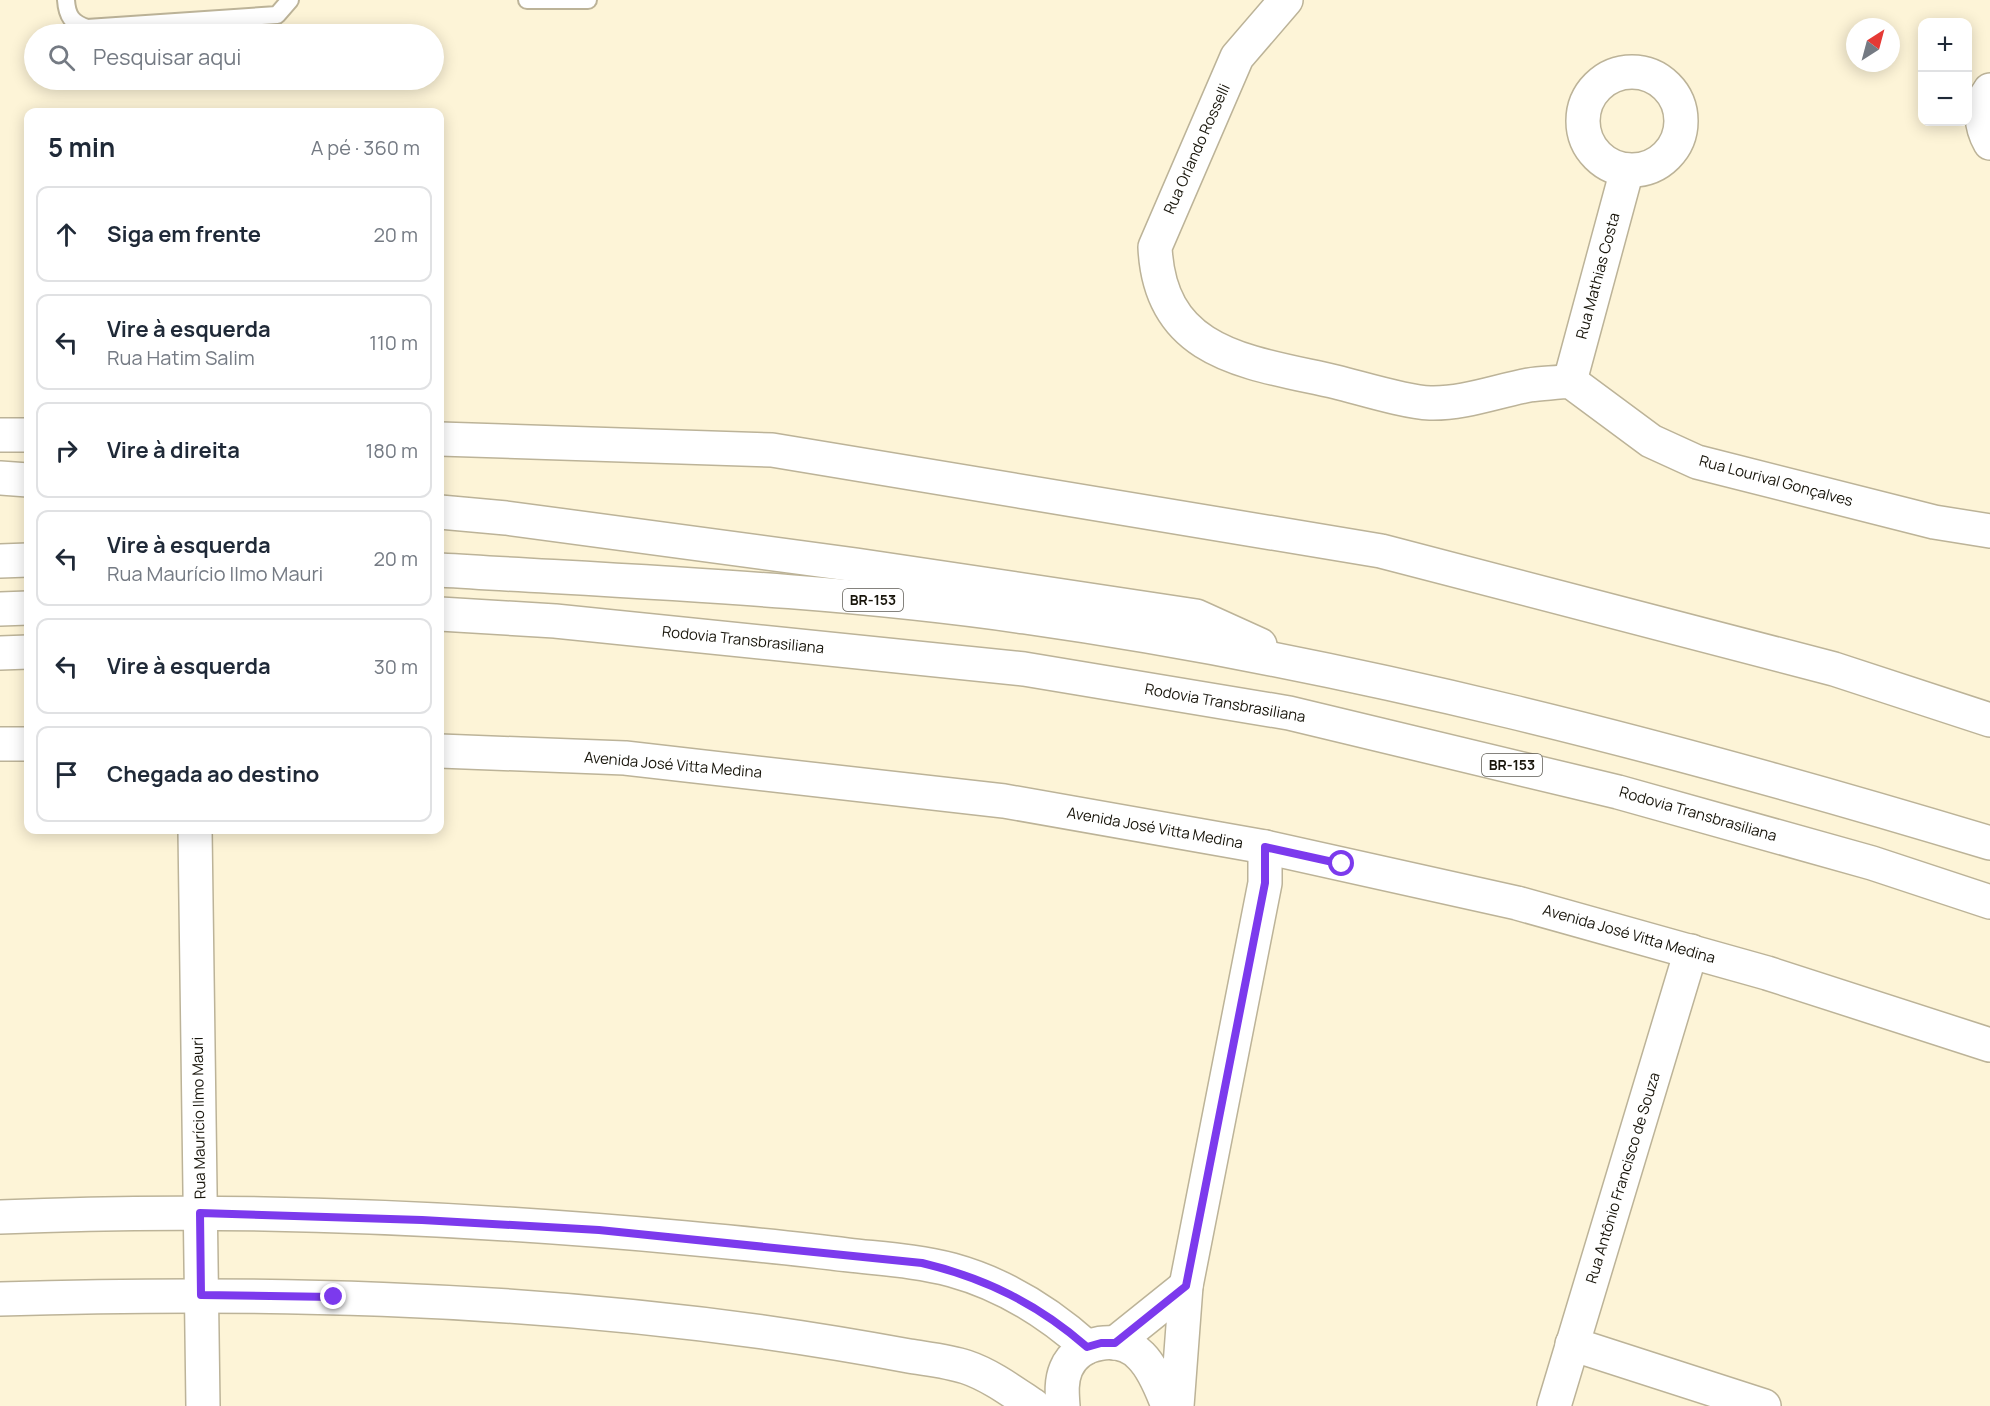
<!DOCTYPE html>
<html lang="pt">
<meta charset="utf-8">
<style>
body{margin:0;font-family:Manrope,sans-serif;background:#f6f6f7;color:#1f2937}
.controls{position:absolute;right:18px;top:18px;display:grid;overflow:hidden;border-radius:12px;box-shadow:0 3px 15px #0003}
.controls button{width:54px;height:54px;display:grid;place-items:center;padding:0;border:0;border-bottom:2px solid #e0e1e3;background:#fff;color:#1f2937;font:30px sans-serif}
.compass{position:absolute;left:1846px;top:18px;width:54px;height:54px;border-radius:50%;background:#fff;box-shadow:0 3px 15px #0003;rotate:36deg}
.stop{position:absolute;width:18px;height:18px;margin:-14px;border:4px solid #7c3aed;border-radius:50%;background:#fff}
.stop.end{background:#7c3aed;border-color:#fff;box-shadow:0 2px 6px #0008}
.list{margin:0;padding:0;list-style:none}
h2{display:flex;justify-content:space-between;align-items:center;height:78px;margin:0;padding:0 24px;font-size:26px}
h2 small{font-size:20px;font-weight:400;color:#747a83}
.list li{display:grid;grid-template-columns:39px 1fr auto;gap:18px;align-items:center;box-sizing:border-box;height:96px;margin:0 12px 12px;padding:0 12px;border:2px solid #e0e1e3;border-radius:12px}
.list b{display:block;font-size:22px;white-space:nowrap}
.list p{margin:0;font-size:20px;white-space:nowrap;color:#747a83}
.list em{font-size:20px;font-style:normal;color:#747a83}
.icon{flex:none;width:33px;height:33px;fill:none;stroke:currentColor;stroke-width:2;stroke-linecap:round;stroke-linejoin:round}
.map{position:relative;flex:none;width:1990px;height:1406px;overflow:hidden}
.search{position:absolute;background:#fff;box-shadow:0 3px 15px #0003;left:24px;top:24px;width:420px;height:66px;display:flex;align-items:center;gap:15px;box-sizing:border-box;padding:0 21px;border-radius:33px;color:#747a83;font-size:22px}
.panel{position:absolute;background:#fff;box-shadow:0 3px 15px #0003;left:24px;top:108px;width:420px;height:726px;border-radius:12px}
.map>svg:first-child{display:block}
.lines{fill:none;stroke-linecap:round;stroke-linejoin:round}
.lane-casing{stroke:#bcb398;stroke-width:20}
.street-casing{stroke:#bcb398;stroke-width:36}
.primary-casing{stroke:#bcb398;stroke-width:36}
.highway-casing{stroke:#bcb398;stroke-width:36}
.lane{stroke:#fff;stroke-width:16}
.street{stroke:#fff;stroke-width:33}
.primary{stroke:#fff;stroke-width:33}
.highway{stroke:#fff;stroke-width:33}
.route{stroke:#7c3aed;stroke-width:8}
.labels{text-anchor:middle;stroke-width:4.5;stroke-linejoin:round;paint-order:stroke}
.shield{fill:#fff;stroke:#5d5b54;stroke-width:1.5}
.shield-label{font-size:14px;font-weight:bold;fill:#18150b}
.street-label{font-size:15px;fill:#18150b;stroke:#fff}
</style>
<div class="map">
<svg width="1990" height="1406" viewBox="0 0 1990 1406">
<rect width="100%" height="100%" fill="#fdf4d7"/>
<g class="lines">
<defs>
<g id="lane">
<path d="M66,0C67,16 72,23 87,28L277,15L290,0"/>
<path d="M527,0H588"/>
</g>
<g id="street">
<path d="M1286,0L1237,57L1155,247C1160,356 1249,362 1336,382C1361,388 1405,402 1430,403C1463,404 1497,391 1529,385C1542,383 1556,383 1570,381L1651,441L1697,462L1934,522L1990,531"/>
<circle cx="1632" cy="121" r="49"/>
<path d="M1990,90C1978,106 1981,127 1990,143"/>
<path d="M1570,381L1627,170"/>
<path d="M195,830L203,1406"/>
<path d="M0,1217C229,1207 458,1217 686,1238C740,1243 794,1248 848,1255C883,1259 918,1261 952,1270C1003,1284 1048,1312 1087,1347"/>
<path d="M0,1299C255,1291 511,1297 763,1332C812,1339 861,1347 909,1356C927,1359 948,1361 966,1367C990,1375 1013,1392 1034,1406"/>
<path d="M1115,1343L1186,1286"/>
<path d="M1572,1344L1764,1406"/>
<path d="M1063,1406C1062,1393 1061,1381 1066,1369C1078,1340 1120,1334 1141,1356C1153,1368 1162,1390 1168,1406"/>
<path d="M1177,1406L1186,1286L1265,883V847"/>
<path d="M1554,1406L1691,951"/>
</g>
<g id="primary">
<path d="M0,435H28"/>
<path d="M440,439L772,450L1381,551L1834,669L1990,720"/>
<path d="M0,744H28"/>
<path d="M440,751L625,758L1004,801L1265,847L1517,903L1767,973L1990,1045"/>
</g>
<g id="highway">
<path d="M0,478L28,480"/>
<path d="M440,512L506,518L856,565L1196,616L1260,645"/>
<path d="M0,561L28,560"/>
<path d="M440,570C635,582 831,589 1025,617C1350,663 1675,748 1990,843"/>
<path d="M0,609L28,608"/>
<path d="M440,614L555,621L1024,669L1289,713L1618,792L1872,863L1990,902"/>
<path d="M0,653L28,652"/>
</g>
</defs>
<!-- lane casing -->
<use href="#lane" class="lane-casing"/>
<!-- street casing -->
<use href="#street" class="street-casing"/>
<!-- primary casing -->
<use href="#primary" class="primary-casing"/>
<!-- highway casing -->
<use href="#highway" class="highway-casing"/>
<!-- lane -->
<use href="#lane" class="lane"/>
<!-- street -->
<use href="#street" class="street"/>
<!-- primary -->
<use href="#primary" class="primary"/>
<!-- highway -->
<use href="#highway" class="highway"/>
</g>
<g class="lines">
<!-- route -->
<path class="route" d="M334,1297L201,1295L200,1213L422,1220L599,1230L922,1263C985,1278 1038,1304 1087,1347L1101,1343H1115L1186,1286L1265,883V847L1342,864"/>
</g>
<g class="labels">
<!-- shield labels -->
<g class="shield">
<rect x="843" y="589" width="60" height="22" rx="4.5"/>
<rect x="1482" y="754" width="60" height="22" rx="4.5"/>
</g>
<g class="shield-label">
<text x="873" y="605">BR-153</text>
<text x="1512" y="770">BR-153</text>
</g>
<!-- street labels -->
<g class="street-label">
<text transform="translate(1197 149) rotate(-66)" y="5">Rua Orlando Rosselli</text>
<text transform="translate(1598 276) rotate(-75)" y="5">Rua Mathias Costa</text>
<text transform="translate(1776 481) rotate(15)" y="5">Rua Lourival Gonçalves</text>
<text transform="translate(743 640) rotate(6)" y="5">Rodovia Transbrasiliana</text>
<text transform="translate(1225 703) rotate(10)" y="5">Rodovia Transbrasiliana</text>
<text transform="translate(673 765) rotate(5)" y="5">Avenida José Vitta Medina</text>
<text transform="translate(1698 814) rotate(16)" y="5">Rodovia Transbrasiliana</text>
<text transform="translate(1155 828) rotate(10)" y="5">Avenida José Vitta Medina</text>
<text transform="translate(1629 934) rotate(16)" y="5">Avenida José Vitta Medina</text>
<text transform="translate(199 1118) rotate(-91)" y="5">Rua Maurício Ilmo Mauri</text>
<text transform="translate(1623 1178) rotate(-73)" y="5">Rua Antônio Francisco de Souza</text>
</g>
</g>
</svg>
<div class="controls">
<button>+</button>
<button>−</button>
</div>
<svg class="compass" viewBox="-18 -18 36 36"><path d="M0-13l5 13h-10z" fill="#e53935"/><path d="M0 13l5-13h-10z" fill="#747a83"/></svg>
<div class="stop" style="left:1342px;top:864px"></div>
<div class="stop end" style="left:334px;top:1297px"></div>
<div class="search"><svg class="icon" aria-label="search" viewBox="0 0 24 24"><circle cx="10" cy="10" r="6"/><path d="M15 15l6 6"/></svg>Pesquisar aqui</div>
<section class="panel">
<h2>5 min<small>A pé · 360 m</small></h2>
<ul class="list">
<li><svg class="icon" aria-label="ahead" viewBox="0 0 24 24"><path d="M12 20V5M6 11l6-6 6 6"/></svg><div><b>Siga em frente</b></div><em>20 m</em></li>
<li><svg class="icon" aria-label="left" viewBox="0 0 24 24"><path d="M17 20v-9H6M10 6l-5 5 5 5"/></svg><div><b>Vire à esquerda</b><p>Rua Hatim Salim</p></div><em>110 m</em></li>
<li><svg class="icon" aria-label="right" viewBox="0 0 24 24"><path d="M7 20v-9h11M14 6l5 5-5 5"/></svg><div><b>Vire à direita</b></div><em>180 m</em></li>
<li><svg class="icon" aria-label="left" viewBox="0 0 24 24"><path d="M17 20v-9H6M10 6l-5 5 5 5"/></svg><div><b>Vire à esquerda</b><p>Rua Maurício Ilmo Mauri</p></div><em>20 m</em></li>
<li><svg class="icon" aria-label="left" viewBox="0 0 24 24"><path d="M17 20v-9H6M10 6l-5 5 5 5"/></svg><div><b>Vire à esquerda</b></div><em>30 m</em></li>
<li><svg class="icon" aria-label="arrive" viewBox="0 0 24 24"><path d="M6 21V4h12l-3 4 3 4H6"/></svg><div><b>Chegada ao destino</b></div></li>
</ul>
</section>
</div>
